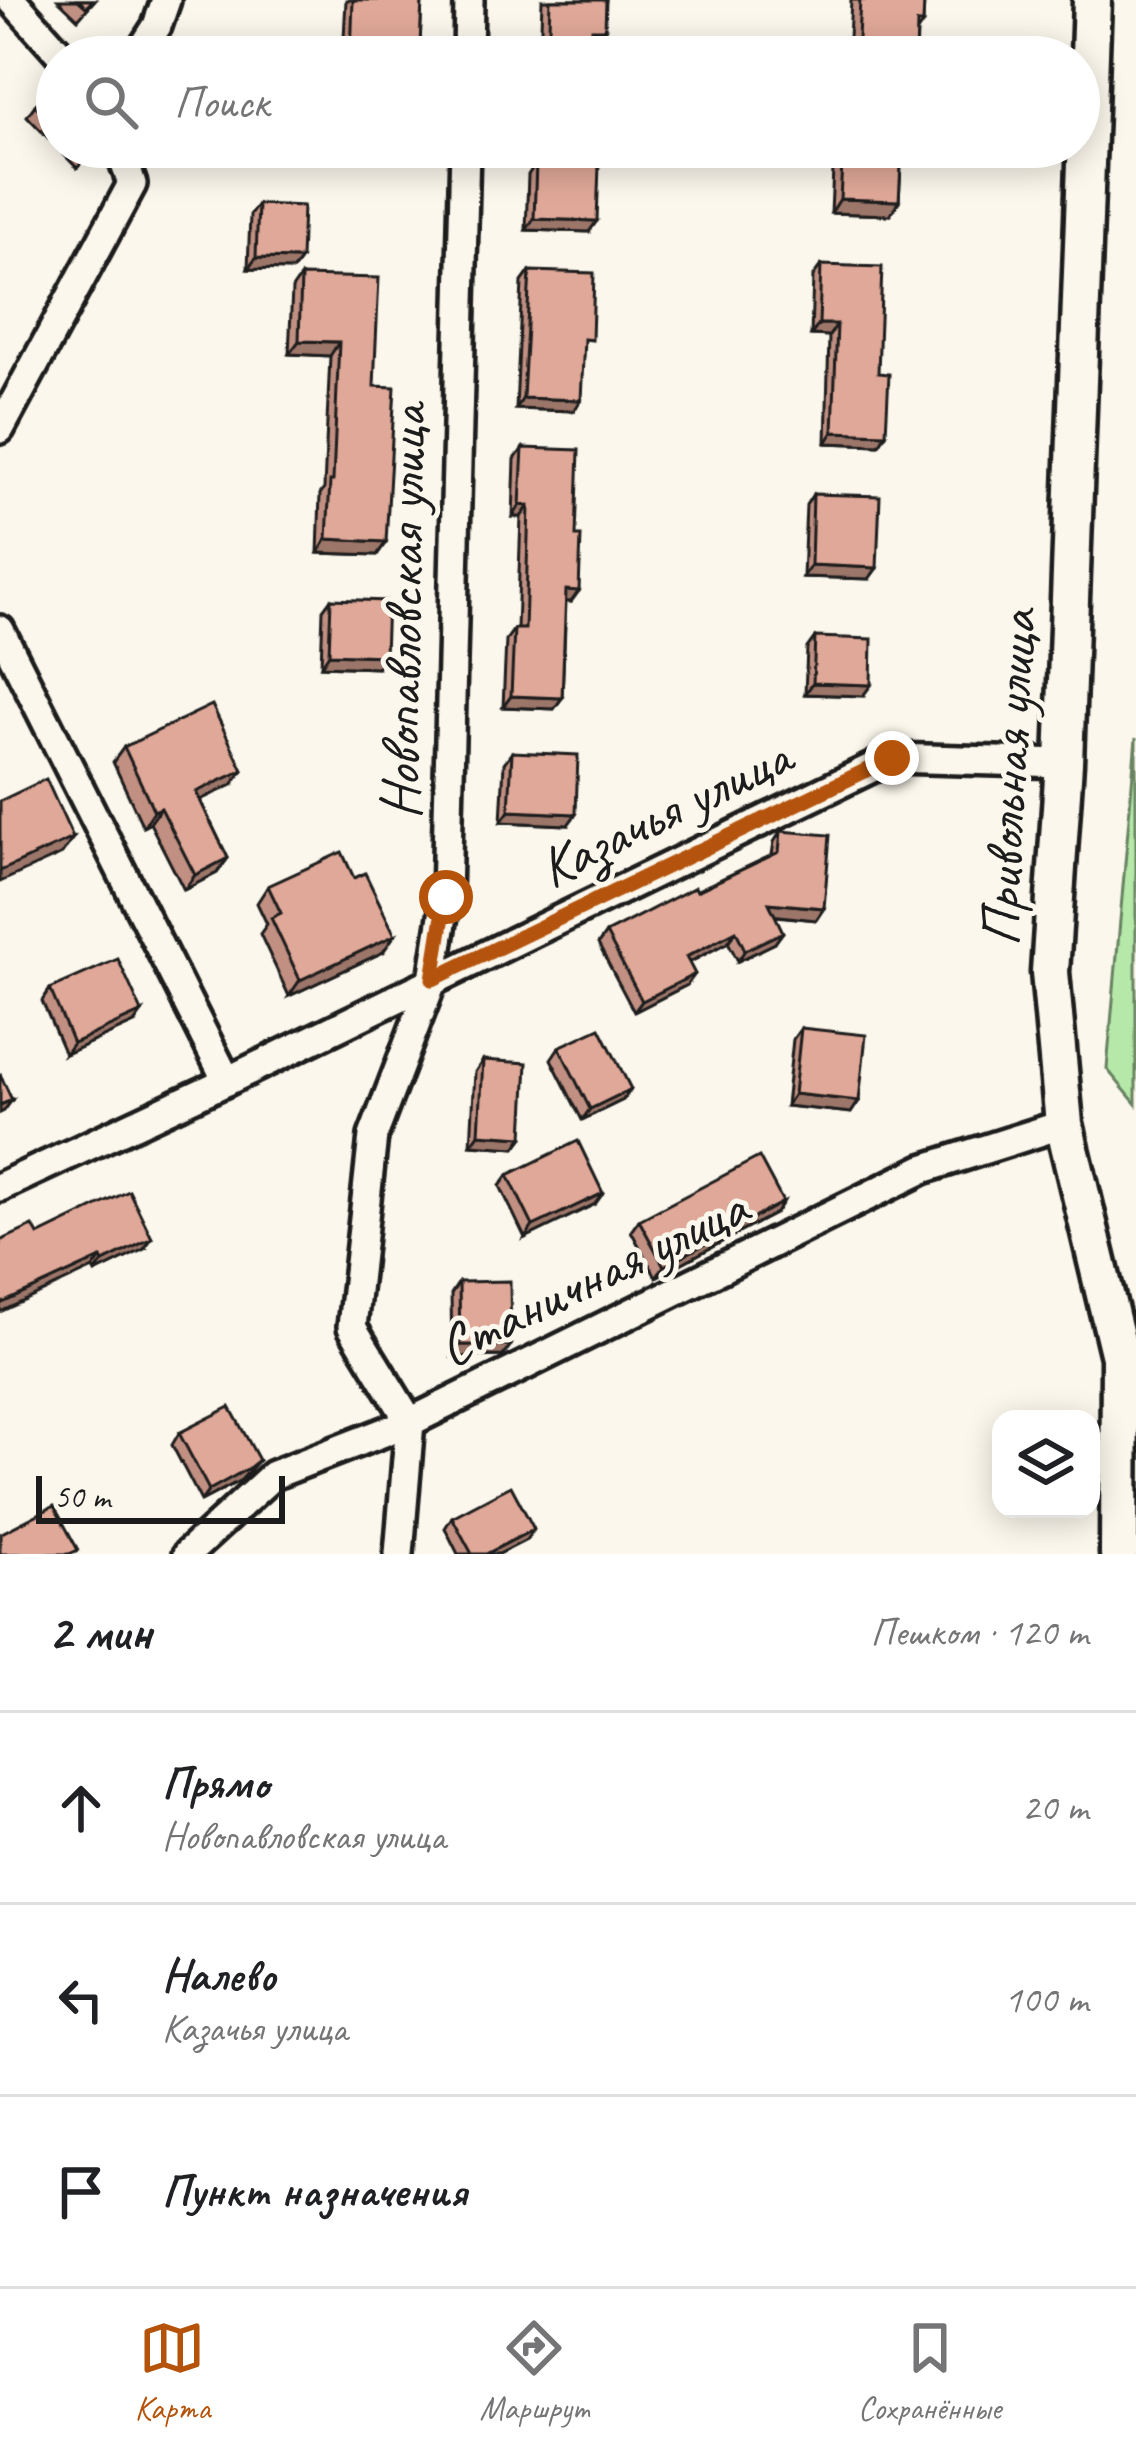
<!DOCTYPE html>
<html lang="ru">
<meta charset="utf-8">
<style>
body{margin:0;font-family:Caveat,sans-serif;background:#f2f2f2;color:#202124}
.controls{position:absolute;right:36px;bottom:36px;display:grid;overflow:hidden;border-radius:24px;box-shadow:0 6px 30px #0003}
.controls button{width:108px;height:108px;display:grid;place-items:center;padding:0;border:0;border-bottom:3px solid #e0e0e0;background:#fff;color:#202124;font:60px sans-serif}
.scale{position:absolute;left:36px;bottom:30px;width:249px;box-sizing:border-box;padding-left:12px;border:6px solid #1c1c1c;border-top:0;font-size:33px;line-height:42px;white-space:nowrap;color:#1c1c1c;-webkit-text-stroke:9px #fbf7ec;paint-order:stroke}
.stop{position:absolute;width:36px;height:36px;margin:-27px;border:9px solid #b45309;border-radius:50%;background:#fff}
.stop.end{background:#b45309;border-color:#fff;box-shadow:0 3px 12px #0008}
.list{margin:0;padding:0;list-style:none}
h2{display:flex;justify-content:space-between;align-items:center;height:156px;margin:0;padding:0 48px;font-size:51px}
h2 small{font-size:39px;font-weight:400;color:#757577}
.list li{display:grid;grid-template-columns:78px 1fr auto;gap:36px;align-items:center;box-sizing:border-box;height:192px;padding:0 48px;border-top:3px solid #e0e0e0}
.list b{display:block;font-size:45px;white-space:nowrap}
.list p{margin:0;font-size:39px;white-space:nowrap;color:#757577}
.list em{font-size:39px;font-style:normal;color:#757577}
.icon{flex:none;width:66px;height:66px;fill:none;stroke:currentColor;stroke-width:2;stroke-linecap:round;stroke-linejoin:round}
.map{position:relative;flex:none;width:1136px;height:1554px;overflow:hidden}
.search{position:absolute;background:#fff;box-shadow:0 6px 30px #0003;left:36px;right:36px;top:36px;height:132px;display:flex;align-items:center;gap:30px;box-sizing:border-box;padding:0 42px;border-radius:66px;color:#757577;font-size:45px}
.sheet{height:732px;background:#fff}
nav{display:flex;justify-content:space-around;align-items:center;box-sizing:border-box;height:168px;border-top:3px solid #e0e0e0;background:#fff;font-size:33px;color:#757577}
nav a{display:grid;justify-items:center;gap:6px}
nav .on{color:#b45309}
.map>svg:first-child{display:block}
.green{fill:#b5e8a9;stroke:#688262;stroke-width:3}
.lines{fill:none;stroke-linecap:round;stroke-linejoin:round}
.street-casing{stroke:#1c1c1c;stroke-width:36}
.secondary-casing{stroke:#1c1c1c;stroke-width:45}
.street{stroke:#fbf7ec;stroke-width:27}
.secondary{stroke:#fbf7ec;stroke-width:36}
.wall{fill:#c19083;stroke:#1c1c1c;stroke-width:3}
.shaded-wall{fill:#9d766a;stroke:#1c1c1c;stroke-width:3}
.building{fill:#e0a898;stroke:#1c1c1c;stroke-width:3}
.route{stroke:#b45309;stroke-width:15}
.labels{text-anchor:middle;stroke-width:10;stroke-linejoin:round;paint-order:stroke}
.street-label{font-size:57px;fill:#1c1c1c;stroke:#fbf7ec}
</style>
<div class="map">
<svg width="1136" height="1554" viewBox="0 0 1136 1554">
<rect width="100%" height="100%" fill="#fbf7ec"/>
<filter id="ink" filterUnits="userSpaceOnUse"><feTurbulence type="fractalNoise" baseFrequency=".00833" numOctaves="2"/><feDisplacementMap in="SourceGraphic" scale="24" xChannelSelector="R" yChannelSelector="G"/><feConvolveMatrix kernelMatrix="1 2 1 2 8 2 1 2 1" color-interpolation-filters="sRGB"/></filter>
<g filter="url(#ink)">
<!-- green -->
<path class="green" d="M1136,738V1104L1107,1069Z"/>
<g class="lines">
<defs>
<g id="street">
<path d="M12,0L63,57"/>
<path d="M137,57L157,26L166,0"/>
<path d="M468,57L469,0"/>
<path d="M0,429L132,184L119,147"/>
<path d="M0,630L227,1081"/>
<path d="M0,1187L227,1081L892,758L1064,763"/>
<path d="M187,1554L273,1475L410,1422L923,1169L1064,1124"/>
<path d="M399,1554L410,1422L352,1327L373,1136L433,979L446,897L465,147"/>
</g>
<path id="secondary" d="M1092,0L1064,763L1050,972L1064,1124L1120,1357L1119,1554"/>
</defs>
<!-- street casing -->
<use href="#street" class="street-casing"/>
<!-- secondary casing -->
<use href="#secondary" class="secondary-casing"/>
<!-- street -->
<use href="#street" class="street"/>
<!-- secondary -->
<use href="#secondary" class="secondary"/>
</g>
<!-- wall -->
<g class="wall">
<path d="M58,0H95L78,19Z"/>
<path d="M346,0H422L420,45L412,56L343,57Z"/>
<path d="M542,0H606L597,40H592L591,57H540Z"/>
<path d="M851,0H924L923,23L917,32L916,57H848Z"/>
<path d="M57,83V147H98L77,168L27,116L35,105Z"/>
<path d="M834,147H902L899,201L890,215L831,213Z"/>
<path d="M536,163L589,232L526,230L528,175Z"/>
<path d="M258,204L301,259L293,270L248,269L250,215Z"/>
<path d="M821,265L878,373L886,434L879,445L826,443L829,336L811,335L813,276Z"/>
<path d="M530,271L583,351L574,411L516,409L522,282Z"/>
<path d="M301,276L374,386L386,542L377,555L318,553L320,494L324,489L330,356L289,354L292,289Z"/>
<path d="M523,448L571,602H566L562,698L554,709L503,707L506,640L514,629H517L521,517H513L515,459Z"/>
<path d="M813,494L869,579L803,577L806,505Z"/>
<path d="M331,599L377,668L321,666L323,610Z"/>
<path d="M815,637L863,696L805,694L807,648Z"/>
<path d="M124,747L232,785L200,800L228,858L217,873L184,890L150,823L143,827L113,762Z"/>
<path d="M512,752L568,825L501,822L504,763Z"/>
<path d="M781,831L824,908L816,920L775,916V943L738,961L728,942L689,963L687,985L634,1012L598,944L606,933L772,855L774,842Z"/>
<path d="M268,886L383,952L289,996L260,934L267,924L257,903Z"/>
<path d="M50,989L134,1023L65,1054L42,1001Z"/>
<path d="M801,1028L859,1101L851,1113L786,1106L793,1039Z"/>
<path d="M559,1047L631,1089L623,1100L582,1120L551,1059Z"/>
<path d="M483,1060L523,1137L515,1148L471,1145L475,1072Z"/>
<path d="M508,1175L603,1193L595,1204L525,1238L500,1186Z"/>
<path d="M783,1202L776,1213L656,1277L631,1231L639,1220Z"/>
<path d="M38,1235L144,1249L95,1273L93,1269Z"/>
<path d="M459,1282L503,1356L452,1357L451,1294Z"/>
<path d="M179,1433L251,1471L241,1480L201,1501L172,1445Z"/>
<path d="M452,1517L526,1540L499,1554H458L445,1528Z"/>
</g>
<!-- shaded-wall -->
<g class="shaded-wall">
<path d="M592,29H605L597,40H584Z"/>
<path d="M397,44L420,45L412,56H389Z"/>
<path d="M318,147H388L385,152L316,149Z"/>
<path d="M840,199L899,201L890,215L831,213Z"/>
<path d="M534,219L597,221L589,232L526,230Z"/>
<path d="M256,258L301,259L293,270L248,269Z"/>
<path d="M819,324H837L829,336L811,335Z"/>
<path d="M299,341L339,342L330,356L289,354Z"/>
<path d="M523,398L581,400L574,411L516,409Z"/>
<path d="M833,432L886,434L879,445L826,443Z"/>
<path d="M520,505L529,506L521,517H513Z"/>
<path d="M327,539L386,542L377,555L318,553Z"/>
<path d="M811,565L877,568L869,579L803,577Z"/>
<path d="M566,590L579,591L571,602L559,601Z"/>
<path d="M329,654L385,656L377,668L321,666Z"/>
<path d="M813,683L871,685L863,696L805,694Z"/>
<path d="M511,696L562,698L554,709L503,707Z"/>
<path d="M243,770L232,785L185,807L196,792Z"/>
<path d="M161,808L150,823L143,827L154,811Z"/>
<path d="M509,811L576,814L568,825L501,822Z"/>
<path d="M73,838L62,854L0,882V871Z"/>
<path d="M228,858L217,873L184,890L195,875Z"/>
<path d="M769,903L824,908L816,920L761,914Z"/>
<path d="M736,931L728,942L678,968L686,957Z"/>
<path d="M783,932L775,943L738,961L745,950Z"/>
<path d="M395,935L383,952L289,996L300,980Z"/>
<path d="M695,974L687,985L634,1012L642,1001Z"/>
<path d="M142,1012L134,1023L65,1054L73,1043Z"/>
<path d="M631,1089L623,1100L582,1120L590,1109Z"/>
<path d="M794,1094L859,1101L851,1113L786,1106Z"/>
<path d="M12,1100L4,1111L0,1113V1105Z"/>
<path d="M479,1134L523,1137L515,1148L471,1145Z"/>
<path d="M603,1193L595,1204L525,1238L533,1226Z"/>
<path d="M783,1202L776,1213L656,1277L664,1266Z"/>
<path d="M152,1238L144,1249L95,1273L103,1262Z"/>
<path d="M101,1258L93,1269L0,1312V1304Z"/>
<path d="M460,1345H511L503,1356L452,1357Z"/>
<path d="M259,1460L241,1480L201,1501L209,1490Z"/>
<path d="M534,1529L526,1540L499,1554H486Z"/>
</g>
<!-- building -->
<g class="building">
<path d="M78,0H93L86,7Z"/>
<path d="M353,0H422L420,45L397,44L396,57H351Z"/>
<path d="M550,0H606L605,29H592L591,57H548Z"/>
<path d="M860,0H924L923,23H917L916,57H857Z"/>
<path d="M57,83V128L35,105Z"/>
<path d="M75,147H95L85,157Z"/>
<path d="M843,147H902L899,201L840,199Z"/>
<path d="M536,163L599,165L597,221L534,219Z"/>
<path d="M258,204L303,206L301,259L256,258Z"/>
<path d="M821,265L882,267L878,373L889,374L886,434L833,432L837,324H819Z"/>
<path d="M530,271L594,273L592,340L584,339L581,400L523,398Z"/>
<path d="M301,276L379,278L374,386L395,387L386,542L327,539L330,481H333L339,342L299,341Z"/>
<path d="M523,448L579,450L576,536H581L579,591L566,590L562,698L511,696L514,629H525L529,506L520,505Z"/>
<path d="M813,494L880,496L877,568L811,565Z"/>
<path d="M331,599L387,601L385,656L329,654Z"/>
<path d="M815,637L872,639L871,685L813,683Z"/>
<path d="M212,705L243,770L196,792L228,858L195,875L161,808L154,811L124,747Z"/>
<path d="M512,752L578,755L576,814L509,811Z"/>
<path d="M46,779L73,838L0,871V801Z"/>
<path d="M781,831L830,835L824,908L769,903L783,932L745,950L736,931L686,957L695,974L642,1001L606,933L695,887L697,891L779,852Z"/>
<path d="M342,852L354,878L365,873L395,935L300,980L271,918L281,913L268,886Z"/>
<path d="M118,959L142,1012L73,1043L50,989Z"/>
<path d="M600,1028L631,1089L590,1109L559,1047Z"/>
<path d="M801,1028L866,1035L859,1101L794,1094Z"/>
<path d="M483,1060L527,1063L523,1137L479,1134Z"/>
<path d="M0,1074L12,1100L0,1105Z"/>
<path d="M578,1141L603,1193L533,1226L508,1175Z"/>
<path d="M759,1157L783,1202L664,1266L639,1220Z"/>
<path d="M129,1191L152,1238L103,1262L101,1258L0,1304V1241L33,1226L38,1235Z"/>
<path d="M510,1281L511,1345H460L459,1282Z"/>
<path d="M230,1407L259,1460L249,1468L209,1490L179,1433Z"/>
<path d="M511,1486L534,1529L486,1554H472L452,1517Z"/>
<path d="M54,1506L78,1550L69,1554H0V1534Z"/>
</g>
</g>
<g class="lines" filter="url(#ink)">
<!-- route -->
<path class="route" d="M446,897L433,979L892,758"/>
</g>
<g class="labels">
<!-- street labels -->
<g class="street-label">
<text transform="translate(402 612) rotate(-89)" y="20">Новопавловская улица</text>
<text transform="translate(1007 778) rotate(-87)" y="20">Привольная улица</text>
<text transform="translate(664 811) rotate(-26)" y="20">Казачья улица</text>
<text transform="translate(592 1276) rotate(-26)" y="20">Станичная улица</text>
</g>
</g>
</svg>
<div class="controls">
<button><svg class="icon" aria-label="layers" viewBox="0 0 24 24"><path d="M12 4l9 5-9 5-9-5zM3 14l9 5 9-5"/></svg></button>
</div>
<div class="scale">50 m</div>
<div class="stop" style="left:446px;top:897px"></div>
<div class="stop end" style="left:892px;top:758px"></div>
<div class="search"><svg class="icon" aria-label="search" viewBox="0 0 24 24"><circle cx="10" cy="10" r="6"/><path d="M15 15l6 6"/></svg>Поиск</div>
</div>
<section class="sheet">
<h2>2 мин<small>Пешком · 120 m</small></h2>
<ul class="list">
<li><svg class="icon" aria-label="ahead" viewBox="0 0 24 24"><path d="M12 20V5M6 11l6-6 6 6"/></svg><div><b>Прямо</b><p>Новопавловская улица</p></div><em>20 m</em></li>
<li><svg class="icon" aria-label="left" viewBox="0 0 24 24"><path d="M17 20v-9H6M10 6l-5 5 5 5"/></svg><div><b>Налево</b><p>Казачья улица</p></div><em>100 m</em></li>
<li><svg class="icon" aria-label="arrive" viewBox="0 0 24 24"><path d="M6 21V4h12l-3 4 3 4H6"/></svg><div><b>Пункт назначения</b></div></li>
</ul>
</section>
<nav>
<a class="on"><svg class="icon" aria-label="map" viewBox="0 0 24 24"><path d="M3 6l6-2 6 2 6-2v14l-6 2-6-2-6 2zM9 4v14M15 6v14"/></svg>Карта</a>
<a><svg class="icon" aria-label="directions" viewBox="0 0 24 24"><path d="M12 3l9 9-9 9-9-9zM9 14v-3h6M13 9l2 2-2 2"/></svg>Маршрут</a>
<a><svg class="icon" aria-label="saved" viewBox="0 0 24 24"><path d="M7 4h10v16l-5-4-5 4z"/></svg>Сохранённые</a>
</nav>
